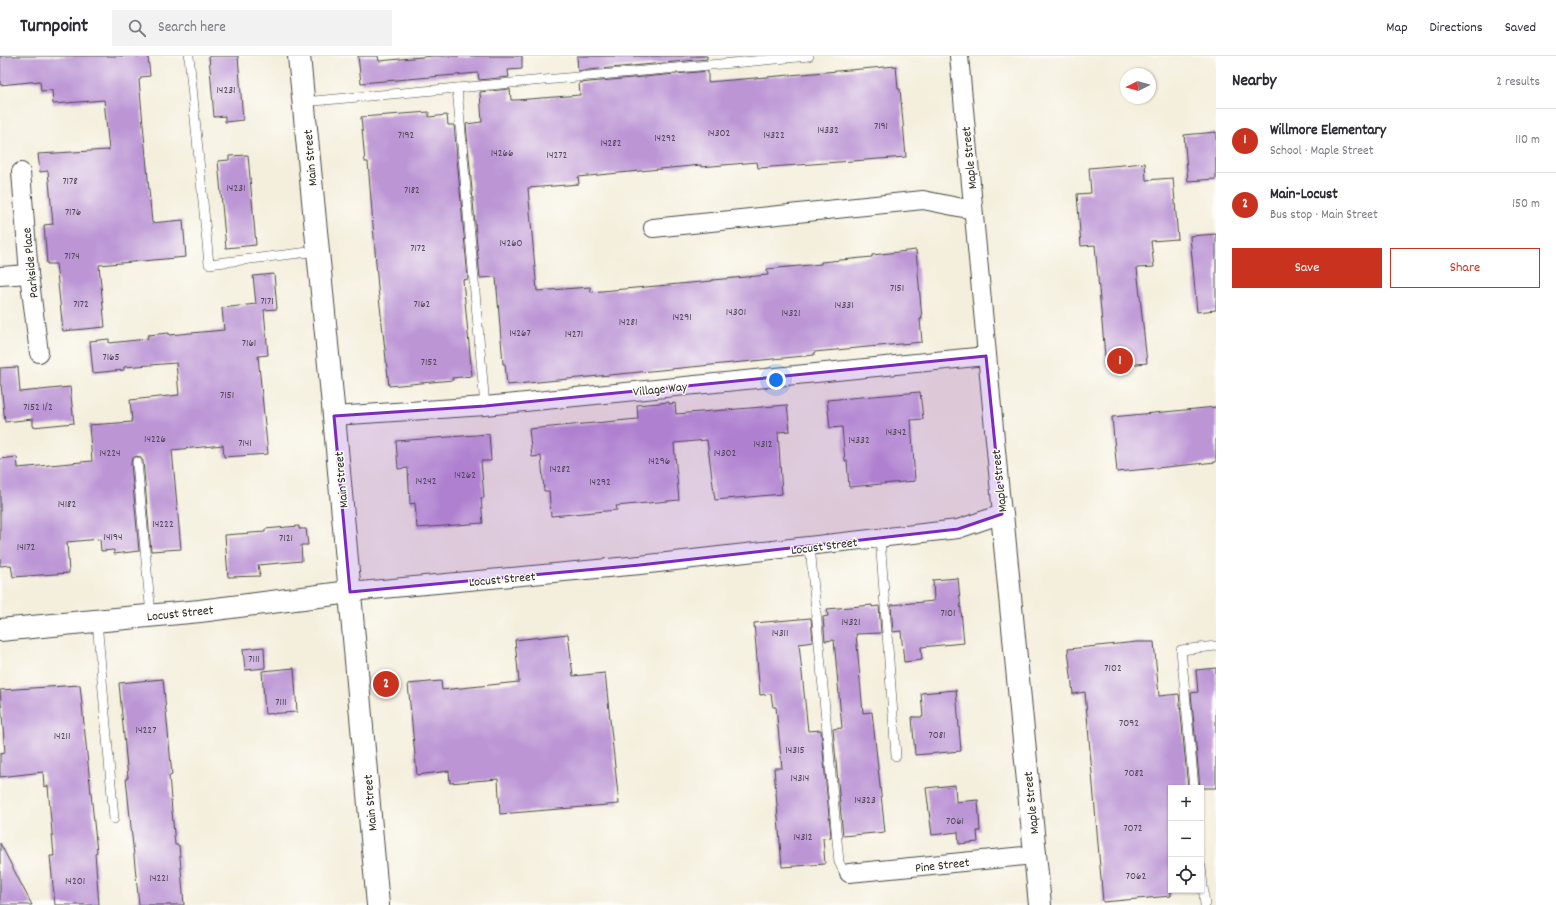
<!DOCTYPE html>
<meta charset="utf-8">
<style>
body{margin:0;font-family:Dekko,sans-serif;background:#f2f2f3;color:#2b2b33}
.controls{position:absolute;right:12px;bottom:12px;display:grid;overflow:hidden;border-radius:0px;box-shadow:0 1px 3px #0004}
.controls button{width:36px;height:36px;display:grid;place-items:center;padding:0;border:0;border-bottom:1px solid #e1e1e2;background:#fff;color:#2b2b33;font:20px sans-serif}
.compass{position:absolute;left:1120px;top:12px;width:36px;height:36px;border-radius:50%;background:#fff;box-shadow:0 1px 3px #0004;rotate:265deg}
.you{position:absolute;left:776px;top:324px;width:14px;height:14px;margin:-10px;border:3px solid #fff;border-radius:50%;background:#1a73e8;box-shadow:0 0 0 6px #1a73e833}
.badge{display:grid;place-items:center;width:26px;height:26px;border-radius:50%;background:#c8321e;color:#fff;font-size:13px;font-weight:700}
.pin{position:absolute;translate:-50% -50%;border:2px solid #fff;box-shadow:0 1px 4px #0006}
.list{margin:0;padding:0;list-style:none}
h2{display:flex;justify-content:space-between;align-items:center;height:52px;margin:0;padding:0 16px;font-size:17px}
h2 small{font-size:13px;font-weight:400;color:#7c7c81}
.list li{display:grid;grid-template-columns:26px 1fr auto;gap:12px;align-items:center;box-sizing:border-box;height:64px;padding:0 16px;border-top:1px solid #e1e1e2}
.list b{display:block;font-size:15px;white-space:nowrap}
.list p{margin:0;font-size:13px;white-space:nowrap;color:#7c7c81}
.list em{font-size:13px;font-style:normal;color:#7c7c81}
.actions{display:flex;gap:8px;padding:12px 16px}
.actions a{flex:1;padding:9px 0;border:1px solid #c8321e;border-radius:0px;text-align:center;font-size:14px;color:#c8321e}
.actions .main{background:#c8321e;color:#fff}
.icon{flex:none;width:22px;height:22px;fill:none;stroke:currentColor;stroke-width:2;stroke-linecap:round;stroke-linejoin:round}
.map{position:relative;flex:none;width:1216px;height:849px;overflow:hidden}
header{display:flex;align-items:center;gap:24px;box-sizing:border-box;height:56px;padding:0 20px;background:#fff;border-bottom:1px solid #e1e1e2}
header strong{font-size:19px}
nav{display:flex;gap:22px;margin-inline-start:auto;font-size:14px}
.search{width:280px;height:36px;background:#f2f2f3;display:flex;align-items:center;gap:10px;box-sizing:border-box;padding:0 14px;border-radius:0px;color:#7c7c81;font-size:15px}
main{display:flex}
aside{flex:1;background:#fff}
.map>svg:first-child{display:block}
.building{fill:#bc95d5}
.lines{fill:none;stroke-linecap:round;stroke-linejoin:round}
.service-casing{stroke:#494846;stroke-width:10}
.minor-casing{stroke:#494846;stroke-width:20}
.tertiary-casing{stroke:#494846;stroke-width:24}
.service{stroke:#fff;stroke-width:9}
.minor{stroke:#fff;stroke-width:18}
.tertiary{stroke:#fff;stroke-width:22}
.marked{fill:#7b2cbf;fill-opacity:0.2;stroke:#7b2cbf;stroke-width:3;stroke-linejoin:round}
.labels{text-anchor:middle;stroke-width:3;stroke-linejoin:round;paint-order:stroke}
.number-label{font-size:11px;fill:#4f4656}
.street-label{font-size:13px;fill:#2b2b2b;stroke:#fdfcf7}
</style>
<header>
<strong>Turnpoint</strong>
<div class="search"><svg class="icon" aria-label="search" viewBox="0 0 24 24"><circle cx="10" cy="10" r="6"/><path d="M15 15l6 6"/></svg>Search here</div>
<nav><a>Map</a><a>Directions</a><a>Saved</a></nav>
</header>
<main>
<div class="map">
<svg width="1216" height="849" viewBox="0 0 1216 849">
<rect width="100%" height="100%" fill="#fdfcf7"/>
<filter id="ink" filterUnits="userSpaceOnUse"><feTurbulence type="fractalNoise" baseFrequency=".025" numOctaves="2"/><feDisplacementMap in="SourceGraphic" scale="8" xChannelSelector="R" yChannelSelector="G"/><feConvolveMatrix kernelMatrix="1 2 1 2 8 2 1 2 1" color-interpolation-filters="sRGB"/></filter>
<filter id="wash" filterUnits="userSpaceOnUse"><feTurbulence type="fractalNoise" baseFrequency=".012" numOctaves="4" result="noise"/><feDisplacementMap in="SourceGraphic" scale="16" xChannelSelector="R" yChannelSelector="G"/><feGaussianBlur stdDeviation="0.9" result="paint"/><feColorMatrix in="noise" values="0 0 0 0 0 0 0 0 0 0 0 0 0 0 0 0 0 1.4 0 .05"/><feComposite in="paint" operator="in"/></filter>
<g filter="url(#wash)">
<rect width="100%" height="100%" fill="#f4efdd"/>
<g id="blocks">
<!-- building -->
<g class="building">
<path d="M0,0H148L150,20L141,21V23L139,24L152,167L183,164L186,201L99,209L105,271L63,275L56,208H47L44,169L53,168L48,115L40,116L38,98L109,94L104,44L53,48L52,34L41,35L40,25L0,29Z"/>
<path d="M209,0H238L243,64L225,66V60L214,61Z"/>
<path d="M358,0H378L379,5L433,0H522V13L508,14L509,21L479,24L478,17L361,27Z"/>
<path d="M577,0H707V3L578,15Z"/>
<path d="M896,10L898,33H900L906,101L758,112L757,106L701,111V109L578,121L579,128L528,132L537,235L590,231L591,236L712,225V224L768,219L767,213L821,208V206L872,201V199L916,194L922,263H920L922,286L814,296V299L507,329L505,308H503L496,221L480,222L466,68L482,66L480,36L510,33L511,44H516L580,39L579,27L708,15V26Z"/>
<path d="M429,56V61L447,59L448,69H454L468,223L463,224L472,320L452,322L453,324L389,330L378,232L368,106H365L361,61Z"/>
<path d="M1216,76V123L1188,125L1184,79Z"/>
<path d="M248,99L256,189L226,192L218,105L229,104V100Z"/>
<path d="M1145,107L1146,124L1173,122L1178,183L1151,185L1154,211L1137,212L1147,307L1106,311L1095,189L1081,190L1077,138L1091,137L1089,112Z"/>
<path d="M1216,178V254L1197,256L1190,180Z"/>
<path d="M274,218L277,253L264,254L268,299L258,300L268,398L224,401L223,389L172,394L181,493L151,495L143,405L140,401L136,400L132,403L131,407L139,495L114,498V494L101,495L100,483L67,486L69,517L13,521L11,509L0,510V403L17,401L18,412L92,405L89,369L132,366L130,344L179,339L176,307L124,311V314L93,317L90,285L109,283V287L147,283L148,279L169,277V279L224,274L222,252L256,248L253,220Z"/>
<path d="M18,311L20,336L70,331L74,367L33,371V363L5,366L1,329H0V312Z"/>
<path d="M920,336L923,363L911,364L915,425L849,431L847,405H845L842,371L830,372L827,344Z"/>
<path d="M669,346V348L675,347L676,358L787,349L790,375L778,376L782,438L715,444L707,384L674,387L679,444L616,450L617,454L551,460L549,435H544L541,400L532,401L529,373L638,363L637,349Z"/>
<path d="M1216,351V406L1117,416L1112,361Z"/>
<path d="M489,378L491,405H481L484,442H481L483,467L417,472L415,447L410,448L408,412L398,413L396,385Z"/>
<path d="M299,470V473H306L308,489H301L302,505L258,509L260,520L228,521L225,479L265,476V473Z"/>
<path d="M958,522L964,587L921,591L922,604L904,606L901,575L893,576L891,549L934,545L933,524Z"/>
<path d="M872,549V551L879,550L881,577L856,578L863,657L872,656L885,776L843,780L833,673L842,672L834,584L825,585L823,561L828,560L827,553Z"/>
<path d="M811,562L813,586L799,588L808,675L821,674L831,781L823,782L825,808L782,811L774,712H782L776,651H773L771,638L760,639L754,567Z"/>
<path d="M568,578L573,620L605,617L619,748L500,758L498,723L450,727L449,715L417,719L408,628L441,625L442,634L519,626L515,584Z"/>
<path d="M1137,586H1154L1159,640L1179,638L1188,732H1171V840L1103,846L1085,636L1073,638L1068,593Z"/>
<path d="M264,591L265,612L245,614L243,593Z"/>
<path d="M294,612L297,656L265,658L262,615Z"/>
<path d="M1216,612V732H1200L1191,637L1198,636L1196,614Z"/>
<path d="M163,623L172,719L169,720L173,767L175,789H179L184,849H139L126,722H128L119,627Z"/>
<path d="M80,629L97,796L95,797L99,849H55L50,800H54L48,730L44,731L43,716L0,721V698L5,697L0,634Z"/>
<path d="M956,634L961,695L915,699L912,661H923L921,637Z"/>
<path d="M955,729L956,746L978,744L980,775H977L978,786L959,788L958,776L932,779L926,732Z"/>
<path d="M0,787L32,849H0Z"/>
</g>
</g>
</g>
<g filter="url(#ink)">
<use href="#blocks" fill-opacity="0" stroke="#494846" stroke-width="1"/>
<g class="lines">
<defs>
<g id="service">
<path d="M189,0L209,208L317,195"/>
<path d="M303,46L457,32"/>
<path d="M485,350L457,32L809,0"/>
<path d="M137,406L151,559"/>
<path d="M880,482L896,700"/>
<path d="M810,490L839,806L843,814L849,817"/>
<path d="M97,565L114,763"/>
<path d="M1194,732L1181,594L1216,590"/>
<path d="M1201,811L1205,849"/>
</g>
<g id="minor">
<path d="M21,116L29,218L39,297"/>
<path d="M653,172L923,144L973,154"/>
<path d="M0,220L29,218"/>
<path d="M334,360L485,350L986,300"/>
<path d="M350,536L640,509L958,473L1002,458L959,0"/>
<path d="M849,817L1035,799"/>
</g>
<g id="tertiary">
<path d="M299,0L334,360L378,849"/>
<path d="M1002,458L1040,849"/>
<path d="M0,574L200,555L350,536"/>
</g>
</defs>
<!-- service casing -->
<use href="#service" class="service-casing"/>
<!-- minor casing -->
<use href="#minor" class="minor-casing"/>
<!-- tertiary casing -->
<use href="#tertiary" class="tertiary-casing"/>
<!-- service -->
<use href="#service" class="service"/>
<!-- minor -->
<use href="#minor" class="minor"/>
<!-- tertiary -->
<use href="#tertiary" class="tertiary"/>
</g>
</g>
<!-- marked area -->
<path class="marked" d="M986,300L1002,458L958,473L640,509L350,536L334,360L485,350Z"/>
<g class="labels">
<!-- number labels -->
<g class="number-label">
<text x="226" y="37">14231</text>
<text x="881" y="73">7191</text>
<text x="828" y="77">14332</text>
<text x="719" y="80">14302</text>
<text x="406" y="82">7192</text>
<text x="774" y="82">14322</text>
<text x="665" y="85">14292</text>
<text x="611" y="90">14282</text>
<text x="502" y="100">14266</text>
<text x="557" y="102">14272</text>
<text x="70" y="128">7178</text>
<text x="236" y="135">14231</text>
<text x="412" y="137">7182</text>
<text x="73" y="159">7176</text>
<text x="511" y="190">14260</text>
<text x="418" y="195">7172</text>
<text x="72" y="203">7174</text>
<text x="897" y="235">7151</text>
<text x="267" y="248">7171</text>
<text x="81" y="251">7172</text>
<text x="422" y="251">7162</text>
<text x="844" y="252">14331</text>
<text x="736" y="259">14301</text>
<text x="791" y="260">14321</text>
<text x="682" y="264">14291</text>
<text x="628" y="269">14281</text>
<text x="520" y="280">14267</text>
<text x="574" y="281">14271</text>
<text x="249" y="290">7161</text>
<text x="111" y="304">7165</text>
<text x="429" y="309">7152</text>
<text x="227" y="342">7151</text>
<text x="38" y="354">7152 1/2</text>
<text x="896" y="379">14342</text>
<text x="155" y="386">14226</text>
<text x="859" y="387">14332</text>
<text x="245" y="390">7141</text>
<text x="763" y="391">14312</text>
<text x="110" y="400">14224</text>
<text x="725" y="400">14302</text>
<text x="659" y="408">14296</text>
<text x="560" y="416">14282</text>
<text x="465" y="422">14262</text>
<text x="426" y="428">14242</text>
<text x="600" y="429">14292</text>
<text x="67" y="451">14182</text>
<text x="163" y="471">14222</text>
<text x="113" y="484">14194</text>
<text x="286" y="485">7121</text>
<text x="26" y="494">14172</text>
<text x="948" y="560">7101</text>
<text x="851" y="569">14321</text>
<text x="780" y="580">14311</text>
<text x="254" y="606">7111</text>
<text x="1113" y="615">7102</text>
<text x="281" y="649">7111</text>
<text x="1129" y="670">7092</text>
<text x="146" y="677">14227</text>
<text x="937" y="682">7081</text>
<text x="62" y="683">14211</text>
<text x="795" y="697">14315</text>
<text x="1134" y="720">7082</text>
<text x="800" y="725">14314</text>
<text x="865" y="747">14323</text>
<text x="955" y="768">7061</text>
<text x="1133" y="775">7072</text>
<text x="803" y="784">14312</text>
<text x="1136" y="823">7062</text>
<text x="159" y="825">14221</text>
<text x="75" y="828">14201</text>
</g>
<!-- street labels -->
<g class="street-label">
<text transform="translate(309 102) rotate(-95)" y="5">Main Street</text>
<text transform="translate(968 102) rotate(-96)" y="5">Maple Street</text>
<text transform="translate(29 207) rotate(-96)" y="5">Parkside Place</text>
<text transform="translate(660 332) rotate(-6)" y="5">Village Way</text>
<text transform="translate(340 424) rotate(-95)" y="5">Main Street</text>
<text transform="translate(998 425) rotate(-96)" y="5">Maple Street</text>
<text transform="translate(824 489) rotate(-7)" y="5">Locust Street</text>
<text transform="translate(502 522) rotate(-5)" y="5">Locust Street</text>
<text transform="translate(180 556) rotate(-6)" y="5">Locust Street</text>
<text transform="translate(369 747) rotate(-95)" y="5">Main Street</text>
<text transform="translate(1030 747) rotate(-96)" y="5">Maple Street</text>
<text transform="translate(942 808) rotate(-6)" y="5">Pine Street</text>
</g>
</g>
</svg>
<div class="controls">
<button>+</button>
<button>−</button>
<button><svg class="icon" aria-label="locate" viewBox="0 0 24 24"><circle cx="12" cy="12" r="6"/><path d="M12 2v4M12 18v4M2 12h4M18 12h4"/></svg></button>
</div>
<svg class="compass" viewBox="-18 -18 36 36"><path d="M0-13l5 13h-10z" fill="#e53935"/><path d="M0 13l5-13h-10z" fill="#7c7c81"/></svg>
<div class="you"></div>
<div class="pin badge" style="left:1120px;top:305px">1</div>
<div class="pin badge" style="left:386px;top:628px">2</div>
</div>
<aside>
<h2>Nearby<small>2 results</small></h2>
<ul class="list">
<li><span class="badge">1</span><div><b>Willmore Elementary</b><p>School · Maple Street</p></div><em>110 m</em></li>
<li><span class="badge">2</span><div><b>Main-Locust</b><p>Bus stop · Main Street</p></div><em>150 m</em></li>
</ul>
<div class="actions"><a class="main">Save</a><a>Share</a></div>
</aside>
</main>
